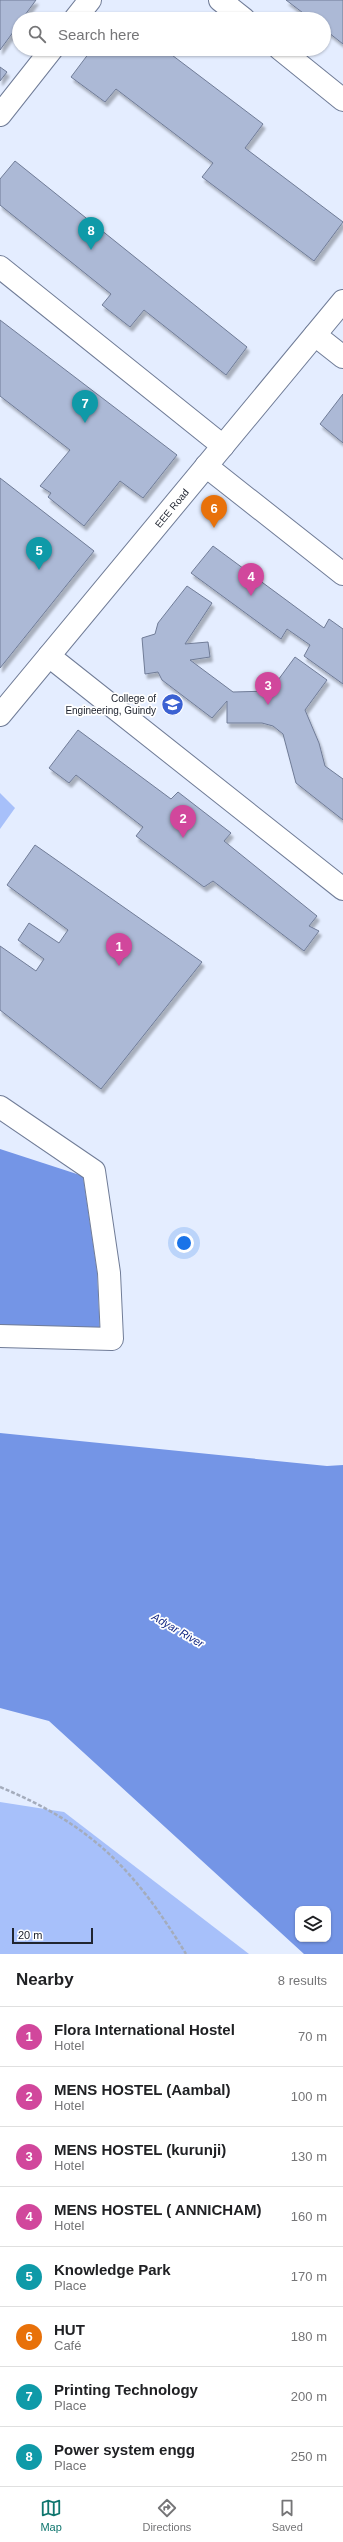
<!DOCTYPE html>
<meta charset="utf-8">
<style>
body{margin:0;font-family:Helvetica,sans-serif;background:#f2f2f2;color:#202124}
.controls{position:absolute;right:12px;bottom:12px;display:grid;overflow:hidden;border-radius:8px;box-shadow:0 1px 3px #0004}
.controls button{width:36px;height:36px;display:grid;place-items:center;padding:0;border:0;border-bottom:1px solid #e0e0e0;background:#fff;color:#202124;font:20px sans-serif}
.scale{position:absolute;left:12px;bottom:10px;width:81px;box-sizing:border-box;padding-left:4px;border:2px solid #202530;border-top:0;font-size:11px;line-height:14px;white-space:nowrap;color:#202530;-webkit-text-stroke:3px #fff;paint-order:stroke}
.you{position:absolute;left:184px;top:1243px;width:14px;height:14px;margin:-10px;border:3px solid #fff;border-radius:50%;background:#1a73e8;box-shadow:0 0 0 6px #1a73e833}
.badge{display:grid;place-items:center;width:26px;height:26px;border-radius:50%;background:#0f766e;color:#fff;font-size:13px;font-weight:700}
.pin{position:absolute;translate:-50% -33px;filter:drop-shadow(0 1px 2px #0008)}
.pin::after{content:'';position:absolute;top:21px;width:14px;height:12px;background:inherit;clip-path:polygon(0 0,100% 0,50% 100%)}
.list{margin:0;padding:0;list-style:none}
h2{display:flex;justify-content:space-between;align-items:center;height:52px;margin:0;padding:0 16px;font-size:17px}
h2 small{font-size:13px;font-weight:400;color:#757577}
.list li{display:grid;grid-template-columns:26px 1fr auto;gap:12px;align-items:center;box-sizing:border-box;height:60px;padding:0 16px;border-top:1px solid #e0e0e0}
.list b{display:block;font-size:15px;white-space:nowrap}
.list p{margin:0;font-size:13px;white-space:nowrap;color:#757577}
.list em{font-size:13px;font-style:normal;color:#757577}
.icon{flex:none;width:22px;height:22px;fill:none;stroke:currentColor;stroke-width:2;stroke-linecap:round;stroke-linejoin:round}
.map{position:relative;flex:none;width:343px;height:1954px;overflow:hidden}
.search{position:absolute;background:#fff;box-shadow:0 1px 3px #0004;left:12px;right:12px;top:12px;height:44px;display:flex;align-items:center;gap:10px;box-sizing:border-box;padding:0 14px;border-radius:22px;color:#757577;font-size:15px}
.sheet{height:532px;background:#fff}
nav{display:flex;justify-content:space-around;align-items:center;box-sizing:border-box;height:56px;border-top:1px solid #e0e0e0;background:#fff;font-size:11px;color:#757577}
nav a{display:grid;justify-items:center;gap:2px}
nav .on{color:#0f766e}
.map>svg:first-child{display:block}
.green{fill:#a7c0fa}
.water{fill:#7495e6;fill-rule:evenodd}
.building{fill:#acb9d6;stroke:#707c97;filter:url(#shadow)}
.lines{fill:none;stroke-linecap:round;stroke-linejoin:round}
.minor-casing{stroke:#707c97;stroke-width:24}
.path{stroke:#a4acbc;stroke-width:2.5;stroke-dasharray:4 2;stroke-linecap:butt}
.minor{stroke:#fff;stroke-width:22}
.labels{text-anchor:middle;stroke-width:3.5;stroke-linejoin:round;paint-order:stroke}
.street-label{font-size:10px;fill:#202530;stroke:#fff}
.poi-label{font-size:10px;fill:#202530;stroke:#fff;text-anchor:end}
.water-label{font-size:11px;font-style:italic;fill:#0f2481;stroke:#fff}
</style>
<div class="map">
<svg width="343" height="1954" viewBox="0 0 343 1954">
<defs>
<filter id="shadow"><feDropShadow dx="2.5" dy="4.5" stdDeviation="1" flood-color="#0004"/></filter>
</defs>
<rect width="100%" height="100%" fill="#e4edff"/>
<!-- green -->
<g class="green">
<path d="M0,793L15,808L0,829Z"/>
<path d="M0,1802L64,1812L249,1954H0Z"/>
</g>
<!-- water -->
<g class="water">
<path d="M0,1149L83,1176L97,1271L100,1332L0,1330Z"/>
<path d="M0,1433L327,1466L343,1465V1954H304L49,1721L0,1708ZM298,1909H328V1939H298Z"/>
</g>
<!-- building -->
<g class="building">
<path d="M0,0H36L22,19H19V24L0,50Z"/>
<path d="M286,0H343V44L324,29V19H311Z"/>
<path d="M119,14L125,19H115Z"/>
<path d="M92,49H164L263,124L245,148L343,222L314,261L202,177L213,163L116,89L105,102L71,77Z"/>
<path d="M0,67L7,72L0,81Z"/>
<path d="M15,161L247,347L226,375L144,310L130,327L102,305L111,294L0,205V179Z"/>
<path d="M0,320L177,455L143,498L120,481L84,526L48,497L51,493L40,486L70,450L0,396Z"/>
<path d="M343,394V443L320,424Z"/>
<path d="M0,478L94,551L0,668Z"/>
<path d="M213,546L324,628L329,619L343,629V684L304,656L310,645L287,629L281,639L191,573Z"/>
<path d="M187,586L212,603L185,644L208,642L210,657L190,660L233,692L270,691L295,657L327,680L305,710L319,743L325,766L343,779V820L296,783L283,734L273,726L262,723H227V701L212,718L162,680L158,672L145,674L142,638L155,634L158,623Z"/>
<path d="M78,730L171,799L178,792L231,833L224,841L317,916L309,926L319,931L304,951L213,881L204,887L136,836L143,827L76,775L69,783L49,768Z"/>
<path d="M35,845L202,962L101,1089L0,1010V946L36,971L44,959L18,940L29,923L59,943L68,930L7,885Z"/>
</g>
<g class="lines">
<defs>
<g id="minor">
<path d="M220,0L244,19"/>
<path d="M75,19L90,0"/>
<path d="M280,49L343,100"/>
<path d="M0,115L52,49"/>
<path d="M0,267L223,446"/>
<path d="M315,335L343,357"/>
<path d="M206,466L343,574"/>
<path d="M49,656L343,889"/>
<path id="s1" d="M0,715L343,301"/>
<path d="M0,1107L94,1171L109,1273L112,1339L0,1336"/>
</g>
</defs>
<!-- minor casing -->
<use href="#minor" class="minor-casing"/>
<!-- path -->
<path class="path" d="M0,1787C92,1825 135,1870 186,1954"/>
<!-- minor -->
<use href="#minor" class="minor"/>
</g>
<!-- icons -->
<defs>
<symbol id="university-disc" viewBox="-11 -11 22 22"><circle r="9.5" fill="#3b61d2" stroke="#fff"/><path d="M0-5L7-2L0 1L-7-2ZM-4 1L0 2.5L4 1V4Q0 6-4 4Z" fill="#fff"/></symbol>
</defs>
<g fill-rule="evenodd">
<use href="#university-disc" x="160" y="692" width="25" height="25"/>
</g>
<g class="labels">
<!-- street labels -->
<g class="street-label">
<text dy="4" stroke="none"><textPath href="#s1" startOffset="269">EEE Road</textPath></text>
</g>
<!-- poi labels -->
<g class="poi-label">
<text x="156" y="702">College of<tspan x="156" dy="12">Engineering, Guindy</tspan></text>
</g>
<!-- water labels -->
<g class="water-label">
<text transform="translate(178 1630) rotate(30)" y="4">Adyar River</text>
</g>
</g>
</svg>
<div class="controls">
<button><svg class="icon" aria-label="layers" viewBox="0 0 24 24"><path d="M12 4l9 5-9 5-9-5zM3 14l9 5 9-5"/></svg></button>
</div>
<div class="scale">20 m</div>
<div class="you"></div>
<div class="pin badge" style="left:119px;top:966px;background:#d1479c">1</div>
<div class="pin badge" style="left:183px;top:838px;background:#d1479c">2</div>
<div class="pin badge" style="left:268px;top:705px;background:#d1479c">3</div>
<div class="pin badge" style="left:251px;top:596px;background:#d1479c">4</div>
<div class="pin badge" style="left:39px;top:570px;background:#0f9aa8">5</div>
<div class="pin badge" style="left:214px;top:528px;background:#e8710a">6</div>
<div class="pin badge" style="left:85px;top:423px;background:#0f9aa8">7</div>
<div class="pin badge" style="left:91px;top:250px;background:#0f9aa8">8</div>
<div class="search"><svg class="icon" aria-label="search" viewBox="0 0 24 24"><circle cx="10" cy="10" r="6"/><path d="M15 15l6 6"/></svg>Search here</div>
</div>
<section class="sheet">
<h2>Nearby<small>8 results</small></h2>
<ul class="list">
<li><span class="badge" style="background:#d1479c">1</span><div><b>Flora International Hostel</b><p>Hotel</p></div><em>70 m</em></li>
<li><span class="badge" style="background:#d1479c">2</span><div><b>MENS HOSTEL (Aambal)</b><p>Hotel</p></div><em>100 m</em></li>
<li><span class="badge" style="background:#d1479c">3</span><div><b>MENS HOSTEL (kurunji)</b><p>Hotel</p></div><em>130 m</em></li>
<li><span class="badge" style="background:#d1479c">4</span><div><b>MENS HOSTEL ( ANNICHAM)</b><p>Hotel</p></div><em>160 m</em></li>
<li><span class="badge" style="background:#0f9aa8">5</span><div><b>Knowledge Park</b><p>Place</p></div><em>170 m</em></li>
<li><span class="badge" style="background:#e8710a">6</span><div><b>HUT</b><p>Café</p></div><em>180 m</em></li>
<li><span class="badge" style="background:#0f9aa8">7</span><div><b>Printing Technology</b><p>Place</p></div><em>200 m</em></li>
<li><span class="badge" style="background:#0f9aa8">8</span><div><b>Power system engg</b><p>Place</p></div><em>250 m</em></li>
</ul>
</section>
<nav>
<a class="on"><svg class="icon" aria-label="map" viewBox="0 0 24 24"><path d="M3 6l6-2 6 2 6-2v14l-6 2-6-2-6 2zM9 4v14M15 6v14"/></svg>Map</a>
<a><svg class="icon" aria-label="directions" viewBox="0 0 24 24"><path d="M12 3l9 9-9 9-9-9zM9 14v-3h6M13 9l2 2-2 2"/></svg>Directions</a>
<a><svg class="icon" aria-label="saved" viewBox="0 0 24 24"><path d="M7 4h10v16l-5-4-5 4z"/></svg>Saved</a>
</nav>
